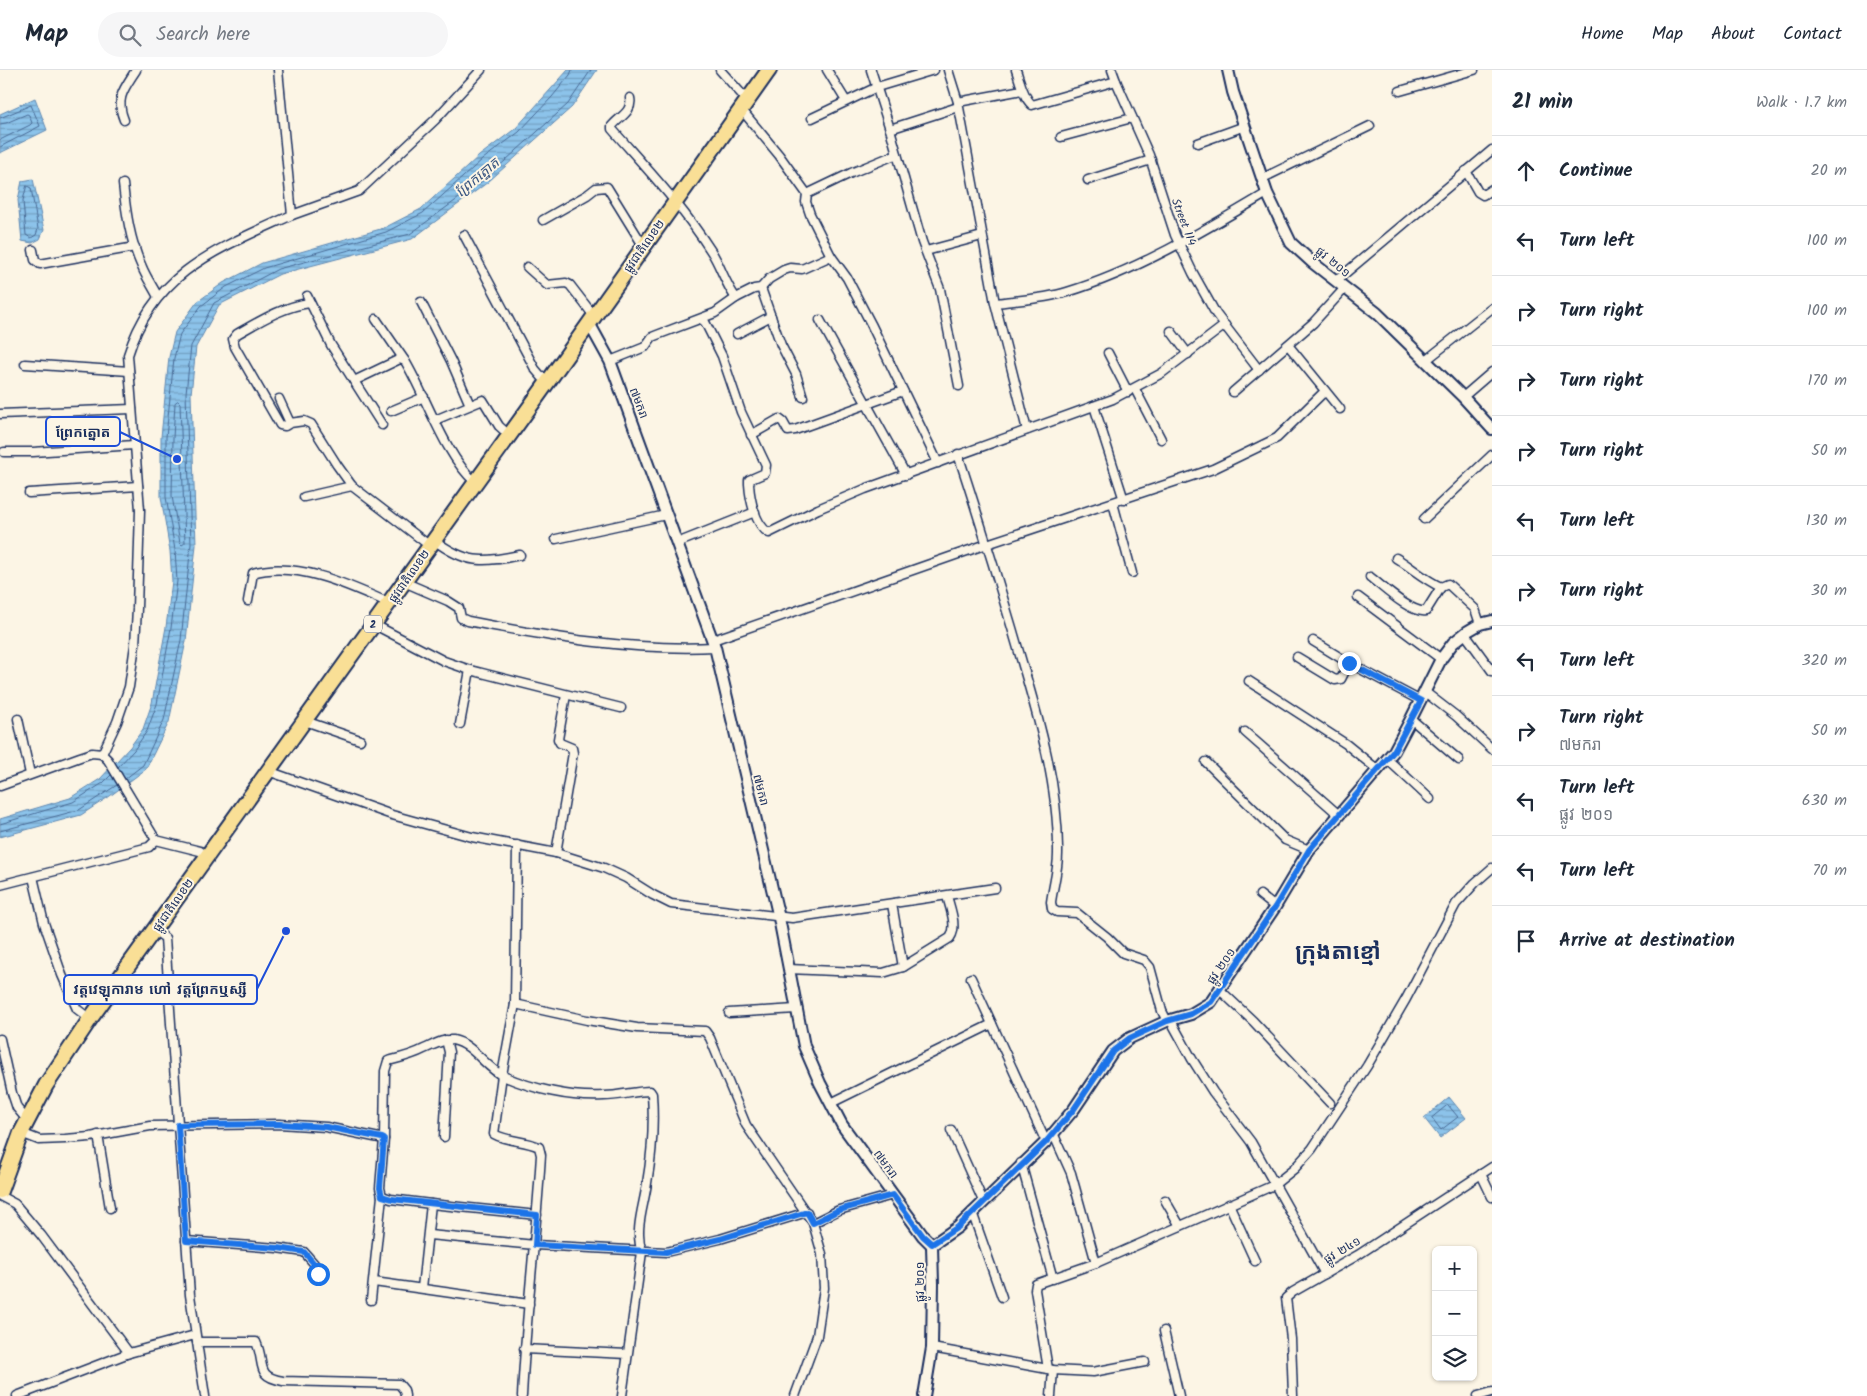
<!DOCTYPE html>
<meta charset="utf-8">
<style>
body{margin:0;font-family:Kalam,"Noto Sans Khmer",sans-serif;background:#f6f6f7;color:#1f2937}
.controls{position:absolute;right:15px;bottom:15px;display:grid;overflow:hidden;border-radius:8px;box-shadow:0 1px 4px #0004}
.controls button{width:45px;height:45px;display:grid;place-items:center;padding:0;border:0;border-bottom:1px solid #e0e1e3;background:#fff;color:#1f2937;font:25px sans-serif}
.stop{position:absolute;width:15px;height:15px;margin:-11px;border:4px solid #1a73e8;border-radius:50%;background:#fff}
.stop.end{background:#1a73e8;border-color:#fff;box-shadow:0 1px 5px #0008}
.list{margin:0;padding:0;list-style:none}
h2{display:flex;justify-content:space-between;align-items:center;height:65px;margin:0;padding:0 20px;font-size:21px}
h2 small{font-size:16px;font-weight:400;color:#747a83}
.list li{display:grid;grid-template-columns:32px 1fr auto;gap:15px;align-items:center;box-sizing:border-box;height:70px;padding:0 20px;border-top:1px solid #e0e1e3}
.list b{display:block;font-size:19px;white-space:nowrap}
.list p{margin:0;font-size:16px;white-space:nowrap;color:#747a83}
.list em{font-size:16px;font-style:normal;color:#747a83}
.icon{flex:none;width:28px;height:28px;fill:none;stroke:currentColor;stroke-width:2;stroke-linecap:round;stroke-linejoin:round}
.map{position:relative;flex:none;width:1492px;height:1326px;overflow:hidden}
header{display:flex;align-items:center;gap:30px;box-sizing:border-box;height:70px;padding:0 25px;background:#fff;border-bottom:1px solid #e0e1e3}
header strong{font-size:24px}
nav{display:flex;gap:28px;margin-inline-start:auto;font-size:18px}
.search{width:350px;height:45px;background:#f6f6f7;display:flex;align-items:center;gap:12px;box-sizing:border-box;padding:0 18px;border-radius:28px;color:#747a83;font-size:19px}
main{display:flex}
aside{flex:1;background:#fff}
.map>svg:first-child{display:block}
.water{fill:url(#water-rules);stroke:#5f88b2}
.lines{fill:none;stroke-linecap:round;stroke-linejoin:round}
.shore{stroke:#486a96;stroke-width:1}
.minor-casing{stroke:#1b2f5e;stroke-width:11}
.tertiary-casing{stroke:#1b2f5e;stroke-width:14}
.trunk-casing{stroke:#1b2f5e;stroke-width:18}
.minor{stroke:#fcf5e5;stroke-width:8}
.tertiary{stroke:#fcf5e5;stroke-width:10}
.trunk{stroke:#f9df96;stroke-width:14}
.route{stroke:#1a73e8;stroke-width:6}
.labels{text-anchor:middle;stroke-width:4;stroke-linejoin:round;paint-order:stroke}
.shield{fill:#fcf5e5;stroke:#5e6a86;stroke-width:1}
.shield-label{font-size:11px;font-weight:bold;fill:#1b2f5e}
.street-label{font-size:12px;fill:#1b2f5e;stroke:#fcf5e5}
.water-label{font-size:14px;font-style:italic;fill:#375481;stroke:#fcf5e5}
.town-label{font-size:22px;font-weight:bold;fill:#1b2f5e;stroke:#fcf5e5}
.leader{fill:none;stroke:#1d4ed8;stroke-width:2}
.callout-dot{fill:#1d4ed8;stroke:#fcf5e5;stroke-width:2}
.callout{fill:#fcf5e5;stroke:#1d4ed8;stroke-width:2}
.callout-label{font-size:14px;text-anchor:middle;font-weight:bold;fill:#1b2f5e}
</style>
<header>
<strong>Map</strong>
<div class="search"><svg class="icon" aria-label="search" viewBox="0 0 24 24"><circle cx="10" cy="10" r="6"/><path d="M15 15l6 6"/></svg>Search here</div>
<nav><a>Home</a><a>Map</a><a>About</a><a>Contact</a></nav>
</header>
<main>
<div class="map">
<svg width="1492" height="1326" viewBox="0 0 1492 1326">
<defs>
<pattern id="water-rules" width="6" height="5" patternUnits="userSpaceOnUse" patternTransform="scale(1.25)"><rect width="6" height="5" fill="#8cc3ea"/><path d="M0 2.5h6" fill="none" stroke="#729fc1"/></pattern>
</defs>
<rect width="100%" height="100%" fill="#fcf5e5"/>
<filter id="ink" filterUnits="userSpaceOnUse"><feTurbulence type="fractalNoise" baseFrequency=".02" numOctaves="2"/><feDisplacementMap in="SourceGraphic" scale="10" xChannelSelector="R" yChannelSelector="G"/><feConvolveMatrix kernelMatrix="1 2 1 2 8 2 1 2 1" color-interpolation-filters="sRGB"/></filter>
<g filter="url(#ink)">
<!-- water -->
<g class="water">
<path d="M568,0H597L572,37L488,112L412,169L280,204L219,235L196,277L191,324L196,475L186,571L169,652L146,699L110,726L81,745L0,767V749L70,728L100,709L130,677L143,659L152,633L166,557L172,511L170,481L161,427V367L169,287L175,262L197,232L223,213L262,193L384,158L421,139L479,86L516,58Z"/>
<path d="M35,28L47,60L0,83V44Z"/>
<path d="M33,109L44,160L40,169L32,173L22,171L18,130L22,111Z"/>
<path d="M1449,1027L1466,1048L1440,1068L1424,1048Z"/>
</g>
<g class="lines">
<!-- shore -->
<g class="shore">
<path d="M0,48L31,35L40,56L0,77"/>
<path d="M0,54L6,53L27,44L29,45L32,53L30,55L0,70"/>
<path d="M27,116L31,118L38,159L36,165L31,168L26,165L23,131Z"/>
<path d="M178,331L180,333L185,473L182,475L180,473L172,426L173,368L175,333Z"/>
<path d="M118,697L134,680L147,661L157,634L171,558L177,511L175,480L166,427V367L174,288L180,264L201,236L226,217L264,198L386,162L423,143L483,89L519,62L552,27L570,5L572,0"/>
<path d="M125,709L143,695L164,650L181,570L191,474L186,323L191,276L214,233L278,199L410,164L485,109L568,34L591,0"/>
<path d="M0,754L73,732L103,713L111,705"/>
<path d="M0,761L79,740L117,715"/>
<path d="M1448,1035L1458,1047L1441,1060L1432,1048Z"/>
</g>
<defs>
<g id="minor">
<path d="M720,0L747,30"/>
<path d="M827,0L846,31"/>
<path d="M871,0L890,59L922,172L940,219L959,316"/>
<path d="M948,0L958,32L995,233L1027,360"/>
<path d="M1016,0C1020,11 1023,27 1032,35L1116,11"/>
<path d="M1112,0L1116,11L1149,85L1175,165L1193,203L1216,244L1259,300"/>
<path d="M1400,21L1474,0"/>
<path d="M630,28C633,42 619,47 612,56V59C646,98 683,137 711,181C721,196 725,214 736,228"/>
<path d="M958,32L1022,20"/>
<path d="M741,39L779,85L807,124L806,132L810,144L831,186L847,208L871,254L938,393"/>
<path d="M812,48L877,17L934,0"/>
<path d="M124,50C115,28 124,19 136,0"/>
<path d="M890,59L958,37"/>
<path d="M1061,67L1132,48"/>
<path d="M1198,73L1245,56"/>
<path d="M1466,101L1478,122L1483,125L1492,119"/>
<path d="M1263,108L1370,56"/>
<path d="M1088,110L1151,90"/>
<path d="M123,114C126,142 130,171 142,197C146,207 153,217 158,227"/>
<path d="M807,124L851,103L897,84"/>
<path d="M292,145L359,121L435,50L481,0"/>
<path d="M543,150L587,125L596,118L607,117L644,177"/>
<path d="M464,165L535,299L547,313"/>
<path d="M33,180L35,190L40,194L135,177"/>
<path d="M926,181L982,166"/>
<path d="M527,197L547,215L566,213L570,215L594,246"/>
<path d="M1336,211L1492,80"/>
<path d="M761,218L781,275L796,304L803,327"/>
<path d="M307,226L331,275L354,311L400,289L405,291C426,326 445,386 475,412"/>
<path d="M421,232L451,291L470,335"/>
<path d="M995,233C1019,230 1045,229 1067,222C1137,201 1205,160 1267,123"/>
<path d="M376,249L405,291"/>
<path d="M701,249L705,252L722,286L741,342L766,395L765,403L749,410V414C750,429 755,455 769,463L818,439L865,419L1113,329L1162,303L1225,255"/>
<path d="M820,250L906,405"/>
<path d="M1171,261L1188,284"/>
<path d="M737,264L771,246"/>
<path d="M1288,275L1340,339"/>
<path d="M1108,283L1128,322"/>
<path d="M610,291L645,277L652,267L657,265L715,243L736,228L754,219L761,218L769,209L784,200L790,198L802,199L831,186"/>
<path d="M1425,291L1492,238"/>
<path d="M25,294L129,301"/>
<path d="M354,311L382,355"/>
<path d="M1135,319L1161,369"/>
<path d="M1233,322L1313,253L1345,218"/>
<path d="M1463,327L1492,302"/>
<path d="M279,329L290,353L304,351L311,354L337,395L352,416L430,476"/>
<path d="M1094,336L1124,430"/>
<path d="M391,341L424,327"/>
<path d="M0,344L132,339"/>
<path d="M435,350L483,330L499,356L509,365"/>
<path d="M290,353L285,356L280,355L235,277L233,269L237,264C260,251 284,236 310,233"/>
<path d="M751,365L779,349L783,352L788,361L795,360L903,321"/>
<path d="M4,382H33L134,375"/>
<path d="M958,384C977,442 995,500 1012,558C1033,631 1059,707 1058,784C1058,800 1053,817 1051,832L1052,839L1057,842L1077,843L1107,867L1123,883L1144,890L1150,897L1162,941L1167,951"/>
<path d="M29,423L138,416"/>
<path d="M304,427L352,416"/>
<path d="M1113,433L1132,503"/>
<path d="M1424,449L1492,385"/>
<path d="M556,469L666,445"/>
<path d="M434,470C466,494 482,493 520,485"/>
<path d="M677,473L755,442"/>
<path d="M1396,488C1411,497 1425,510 1441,517L1448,514L1475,539L1480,554"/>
<path d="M1370,507C1382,516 1411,544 1426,541L1441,517"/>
<path d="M404,512L448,531L459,538L461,548L468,551C549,567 632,581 715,577"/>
<path d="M1358,527L1441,589"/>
<path d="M248,531L253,503C296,490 351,516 389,533"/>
<path d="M373,554L444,591L470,600L621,638"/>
<path d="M1465,564L1492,601"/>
<path d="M713,570L987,474L1213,399L1277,368L1325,321"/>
<path d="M1313,571L1349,593L1421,631"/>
<path d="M1297,587L1335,610L1341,609L1349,593"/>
<path d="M1249,611L1346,674L1378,700"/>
<path d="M1425,622L1456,646L1492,679"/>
<path d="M18,649L30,704"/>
<path d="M1411,649L1459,690"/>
<path d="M305,651L360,670"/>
<path d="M460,654L470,600"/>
<path d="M1245,662L1339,745"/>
<path d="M1387,689L1430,729"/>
<path d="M1206,692L1285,770L1309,780"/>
<path d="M268,701L392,745L472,767L556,783L604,798L626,808L653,825L671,834L792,848L995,818"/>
<path d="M0,716L80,687L92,683L102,684"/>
<path d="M517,775L515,934L502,1005L494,1064C508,1072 525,1070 539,1077L541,1085C536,1166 526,1246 522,1326"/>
<path d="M556,783L573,683L572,678L560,673L558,669L566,625"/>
<path d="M207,786L200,781L156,770L108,690L102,684L117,652L129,617L135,575L137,538L140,440L128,285C154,201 220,178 292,145L278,0"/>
<path d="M33,807L44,853L62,905L77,939L90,949"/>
<path d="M0,815L149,777L156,770"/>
<path d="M1260,825L1275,837"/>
<path d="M155,861L165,868L190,1225L205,1326"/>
<path d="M903,897L950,868C958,857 950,838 947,826"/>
<path d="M788,899L883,903L903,897L892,834"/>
<path d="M971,908L1046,1072"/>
<path d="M1220,920L1253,951L1330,1033"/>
<path d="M515,934L587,950L637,958L705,961L710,968L746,1055L813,1153L822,1184L824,1218L817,1266L795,1326"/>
<path d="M729,943L796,939"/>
<path d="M1171,951L1192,989L1213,1022L1251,1072L1325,1204"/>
<path d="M0,969L12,1023L17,1038L27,1050"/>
<path d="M831,1033L992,954"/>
<path d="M951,1060L983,1131"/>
<path d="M21,1063L39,1070L65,1069L90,1067L150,1056L279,1054L326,1057L384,1069"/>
<path d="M1053,1063L1071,1103L1096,1193"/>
<path d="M98,1065L110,1138"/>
<path d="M444,1067L449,982L446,970"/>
<path d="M1021,1093L1053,1209"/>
<path d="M1481,1104L1492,1127"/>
<path d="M0,1126L15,1134L41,1165L129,1283"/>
<path d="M382,1126L391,1129L431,1134L537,1145"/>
<path d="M1165,1130L1180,1156"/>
<path d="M1229,1134L1255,1191"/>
<path d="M972,1142L1002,1227"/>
<path d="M813,1153L839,1140L893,1125"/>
<path d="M429,1165L535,1175L666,1182L720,1169L807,1142"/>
<path d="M186,1171L277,1178L304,1182L317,1197L318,1204"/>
<path d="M374,1212L529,1234"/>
<path d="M422,1218L431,1134"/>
<path d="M371,1230L382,1126L380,1118L384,1069L385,1001L388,991C400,988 413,985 424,979C434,975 442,969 453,970C473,974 485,997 503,1006C533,1019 571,1028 604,1026C619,1026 636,1021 650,1021L652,1024C654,1053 652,1084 647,1113C644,1136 634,1159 642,1182L622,1326"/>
<path d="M1164,1261L1179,1326"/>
<path d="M197,1272H256C266,1294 254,1306 283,1311L399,1314L404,1320L405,1326"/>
<path d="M932,1278L1053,1300L1093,1302L1145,1292"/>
<path d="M524,1279L627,1284"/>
<path d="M1048,1299L1035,1220L1036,1214L1096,1193L1274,1115L1294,1099L1312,1079L1367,996L1406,929L1456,834L1475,813L1492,798"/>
<path d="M17,1326L129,1283L195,1265"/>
<path d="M1051,1326L1053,1300"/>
<path d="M1293,1326L1291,1269L1286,1228L1293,1222L1358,1185L1492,1097"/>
<path d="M1478,1326L1492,1322"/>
</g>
<g id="tertiary">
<path d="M1228,0L1233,22L1267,123L1291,173L1313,193L1377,243L1463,327L1492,359"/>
<path d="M589,253L610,291L715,577L779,848L804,976L820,1013L842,1055L923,1166L932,1175"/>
<path d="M924,1326L932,1278L933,1214L932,1175L958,1157L1046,1072L1074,1039L1113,981L1130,968L1167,951L1191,944L1211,932L1275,837L1309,780L1394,681L1411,649L1441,589L1453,573L1468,561L1480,554L1492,551"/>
</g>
<path id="trunk" d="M0,1121L21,1063L46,1015L90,949L547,313L769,0"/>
</defs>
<!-- minor casing -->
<use href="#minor" class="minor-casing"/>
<!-- tertiary casing -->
<use href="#tertiary" class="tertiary-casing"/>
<!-- trunk casing -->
<use href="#trunk" class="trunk-casing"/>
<!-- minor -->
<use href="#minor" class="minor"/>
<!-- tertiary -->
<use href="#tertiary" class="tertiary"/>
<!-- trunk -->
<use href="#trunk" class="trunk"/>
</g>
</g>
<g class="lines" filter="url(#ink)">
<!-- route -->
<path class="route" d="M318,1204L317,1197L304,1182L278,1178L186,1171L178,1055L279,1054L326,1057L382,1068L384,1069L380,1118L382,1126L392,1129L537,1145L535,1175L666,1182L720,1169L807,1142L813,1153L839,1140L893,1125L923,1166L932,1174L958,1157L1046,1072L1074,1039L1113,981L1130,968L1167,951L1191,944L1211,932L1275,837L1309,780L1394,681L1421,631L1349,593"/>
</g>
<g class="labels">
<!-- shield labels -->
<rect class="shield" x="364" y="545.5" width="18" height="17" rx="4"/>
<g class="shield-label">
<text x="373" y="558">2</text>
</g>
<!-- street labels -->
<g class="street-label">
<text transform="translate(1184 152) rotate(69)" y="4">Street 114</text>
<text transform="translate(644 176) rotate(-55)" y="4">ផ្លូវជាតិលេខ២</text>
<text transform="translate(1333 192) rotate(39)" y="4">ផ្លូវ ២០១</text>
<text transform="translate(639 333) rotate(69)" y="4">៧មករា</text>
<text transform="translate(409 506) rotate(-55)" y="4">ផ្លូវជាតិលេខ២</text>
<text transform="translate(761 720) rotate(76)" y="4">៧មករា</text>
<text transform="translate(173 835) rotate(-55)" y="4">ផ្លូវជាតិលេខ២</text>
<text transform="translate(1221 896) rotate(-56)" y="4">ផ្លូវ ២០១</text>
<text transform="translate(886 1094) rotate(54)" y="4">៧មករា</text>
<text transform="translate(1342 1180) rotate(-31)" y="4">ផ្លូវ ២៤១</text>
<text transform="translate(920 1212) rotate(-90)" y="4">ផ្លូវ ២០១</text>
</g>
<!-- water labels -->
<g class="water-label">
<text transform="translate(477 107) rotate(-40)" y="5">ព្រែកត្នោត</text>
</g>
<!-- town labels -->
<g class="town-label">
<text x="1338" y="889">ក្រុងតាខ្មៅ</text>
</g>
</g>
<!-- callouts -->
<path class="leader" d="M177 389L120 362M286 861L257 919"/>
<g class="callout-dot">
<circle cx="177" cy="389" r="5"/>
<circle cx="286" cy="861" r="5"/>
</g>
<g class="callout">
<rect x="46" y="347" width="74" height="29" rx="5"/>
<rect x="64" y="905" width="193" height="29" rx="5"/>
</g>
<g class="callout-label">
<text x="83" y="367">ព្រែកត្នោត</text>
<text x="160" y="924">វត្តវេឡុការាម ហៅ វត្តព្រែកឬស្សី</text>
</g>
</svg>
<div class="controls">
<button>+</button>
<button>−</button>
<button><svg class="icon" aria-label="layers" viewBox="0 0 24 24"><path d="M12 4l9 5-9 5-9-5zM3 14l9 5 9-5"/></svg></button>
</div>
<div class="stop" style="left:318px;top:1204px"></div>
<div class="stop end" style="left:1349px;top:593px"></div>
</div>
<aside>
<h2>21 min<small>Walk · 1.7 km</small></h2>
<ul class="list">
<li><svg class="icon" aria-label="ahead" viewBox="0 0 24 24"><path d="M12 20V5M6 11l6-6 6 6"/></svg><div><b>Continue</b></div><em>20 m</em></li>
<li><svg class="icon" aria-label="left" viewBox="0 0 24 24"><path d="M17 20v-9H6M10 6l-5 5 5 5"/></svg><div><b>Turn left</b></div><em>100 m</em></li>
<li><svg class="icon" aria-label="right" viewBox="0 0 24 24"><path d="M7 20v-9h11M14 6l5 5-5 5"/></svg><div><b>Turn right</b></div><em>100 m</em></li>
<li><svg class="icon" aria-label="right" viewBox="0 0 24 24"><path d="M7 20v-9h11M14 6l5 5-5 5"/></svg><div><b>Turn right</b></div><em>170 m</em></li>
<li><svg class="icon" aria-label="right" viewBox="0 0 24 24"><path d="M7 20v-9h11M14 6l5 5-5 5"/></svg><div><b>Turn right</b></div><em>50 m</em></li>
<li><svg class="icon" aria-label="left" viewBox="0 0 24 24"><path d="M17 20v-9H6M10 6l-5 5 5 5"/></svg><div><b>Turn left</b></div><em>130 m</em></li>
<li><svg class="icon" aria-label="right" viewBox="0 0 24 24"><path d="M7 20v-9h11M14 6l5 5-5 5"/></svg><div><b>Turn right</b></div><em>30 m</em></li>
<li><svg class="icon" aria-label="left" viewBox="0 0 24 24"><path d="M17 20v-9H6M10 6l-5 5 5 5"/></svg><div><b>Turn left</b></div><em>320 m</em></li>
<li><svg class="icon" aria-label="right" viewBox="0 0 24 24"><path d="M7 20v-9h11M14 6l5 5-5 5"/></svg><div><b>Turn right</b><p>៧មករា</p></div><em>50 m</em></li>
<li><svg class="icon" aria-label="left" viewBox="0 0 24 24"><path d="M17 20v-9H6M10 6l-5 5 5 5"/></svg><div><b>Turn left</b><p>ផ្លូវ ២០១</p></div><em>630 m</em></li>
<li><svg class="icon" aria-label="left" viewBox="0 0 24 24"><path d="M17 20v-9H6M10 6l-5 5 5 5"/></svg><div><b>Turn left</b></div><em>70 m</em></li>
<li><svg class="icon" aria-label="arrive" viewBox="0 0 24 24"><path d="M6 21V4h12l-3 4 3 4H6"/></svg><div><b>Arrive at destination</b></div></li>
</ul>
</aside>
</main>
